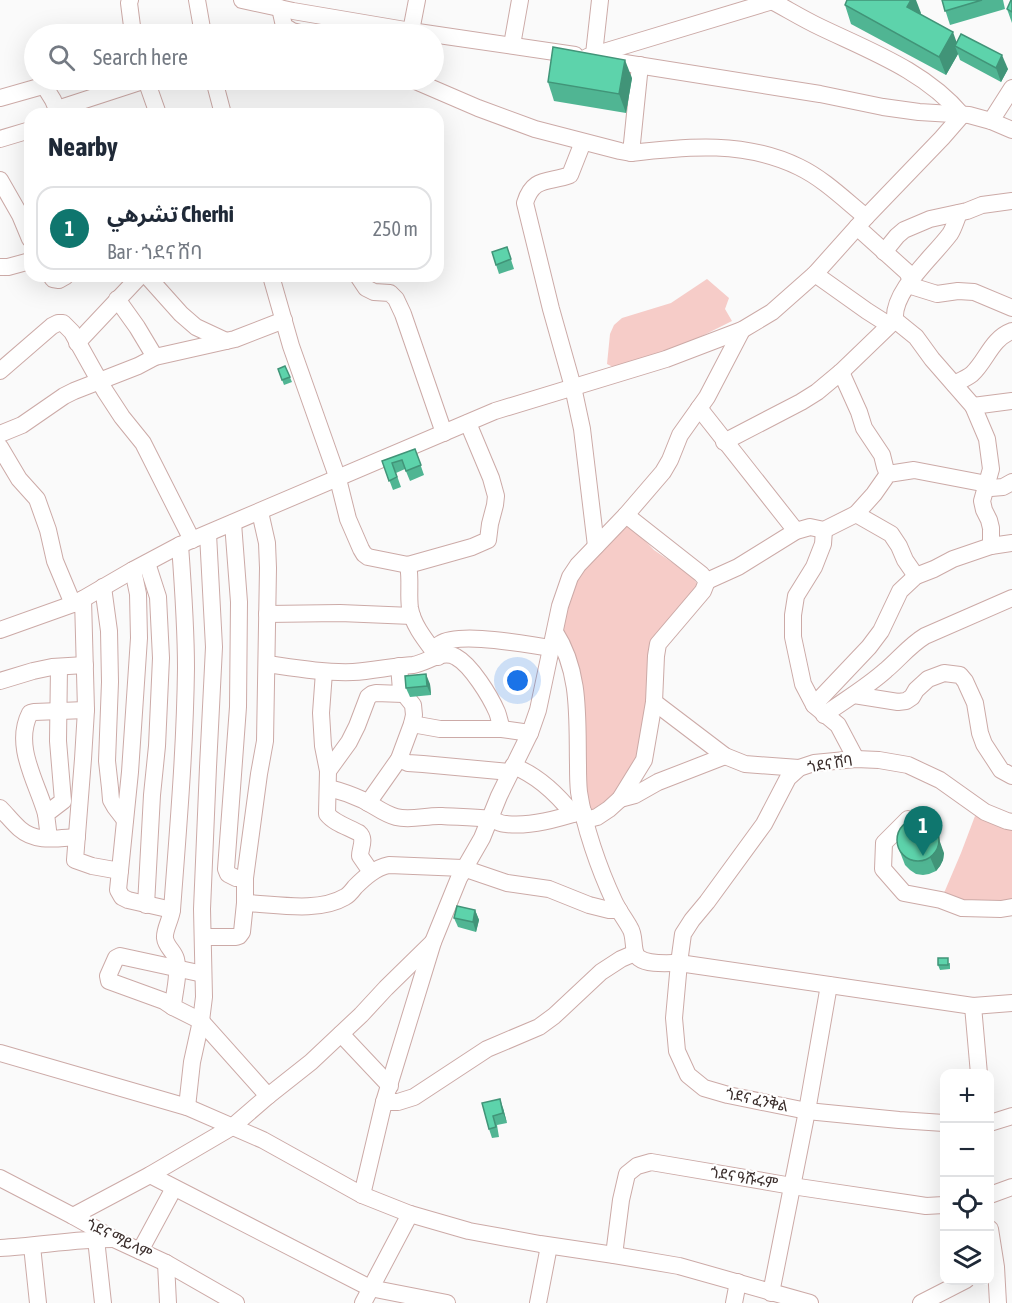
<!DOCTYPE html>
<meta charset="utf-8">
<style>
body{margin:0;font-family:"Asap Condensed","Noto Sans Arabic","Noto Sans Ethiopic",sans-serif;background:#f6f6f7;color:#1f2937}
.controls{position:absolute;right:18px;bottom:18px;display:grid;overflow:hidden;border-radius:12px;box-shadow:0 6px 24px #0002}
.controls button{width:54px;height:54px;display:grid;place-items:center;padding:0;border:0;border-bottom:2px solid #e0e1e3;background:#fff;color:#1f2937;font:30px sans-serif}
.you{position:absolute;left:518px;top:681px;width:21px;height:21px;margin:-15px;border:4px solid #fff;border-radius:50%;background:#1a73e8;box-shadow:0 0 0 9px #1a73e833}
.badge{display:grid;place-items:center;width:39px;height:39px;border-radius:50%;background:#0f766e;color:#fff;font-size:20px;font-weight:700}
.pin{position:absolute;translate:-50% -50px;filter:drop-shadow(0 2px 3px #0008)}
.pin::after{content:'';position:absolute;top:32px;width:21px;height:18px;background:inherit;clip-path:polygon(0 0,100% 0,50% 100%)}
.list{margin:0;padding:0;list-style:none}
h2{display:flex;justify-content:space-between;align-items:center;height:78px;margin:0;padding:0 24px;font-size:26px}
h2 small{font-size:20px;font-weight:400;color:#747a83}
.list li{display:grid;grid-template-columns:39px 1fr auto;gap:18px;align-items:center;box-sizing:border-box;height:84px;margin:0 12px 12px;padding:0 12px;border:2px solid #e0e1e3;border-radius:18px}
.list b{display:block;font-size:22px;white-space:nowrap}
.list p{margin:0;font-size:20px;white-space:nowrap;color:#747a83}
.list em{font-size:20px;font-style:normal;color:#747a83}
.icon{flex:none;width:33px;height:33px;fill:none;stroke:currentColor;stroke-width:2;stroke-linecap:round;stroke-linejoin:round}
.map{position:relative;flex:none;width:1012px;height:1303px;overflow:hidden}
.search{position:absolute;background:#fff;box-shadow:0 6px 24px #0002;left:24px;top:24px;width:420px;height:66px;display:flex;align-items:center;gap:15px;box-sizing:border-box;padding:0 21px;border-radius:33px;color:#747a83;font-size:22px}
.panel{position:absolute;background:#fff;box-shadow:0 6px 24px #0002;left:24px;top:108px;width:420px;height:174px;border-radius:18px}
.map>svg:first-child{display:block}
.green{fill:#f6ccc8}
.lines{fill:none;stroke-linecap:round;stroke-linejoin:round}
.minor-casing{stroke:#ccaaa7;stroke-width:18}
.minor{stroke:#fff;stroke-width:16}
.wall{fill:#50b593}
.shaded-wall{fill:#419478}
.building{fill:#5dd3ab;stroke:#419478;stroke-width:1.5}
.labels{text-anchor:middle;stroke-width:4.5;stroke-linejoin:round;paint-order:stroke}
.street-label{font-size:15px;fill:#392c2a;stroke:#fff}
</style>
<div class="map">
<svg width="1012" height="1303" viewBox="0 0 1012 1303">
<rect width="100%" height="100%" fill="#fafafa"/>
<!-- green -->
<g class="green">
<path d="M707,279L729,298L725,309L732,321L668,353L619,370L607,364L610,334L614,325L622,318L671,303Z"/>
<path d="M626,521L654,550L692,576L699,587L650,645L648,711L634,764L614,796L584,815L559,614L574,572Z"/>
<path d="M975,816L1012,827V907L941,900L961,853Z"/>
</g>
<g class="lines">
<defs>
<g id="minor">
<path d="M130,0L129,3L133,34"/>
<path d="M197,0L203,34"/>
<path d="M242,0L293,11L411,31L575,55"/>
<path d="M280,8L284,26L292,31L304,34"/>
<path d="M411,31L417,0"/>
<path d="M512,45L520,0"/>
<path d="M594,54L600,0"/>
<path d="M587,57L776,0"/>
<path d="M606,60L820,94L883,107L919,112L969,115L991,121L1012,130"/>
<path d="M146,80L158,114"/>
<path d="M214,80L223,114"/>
<path d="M413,80L478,108L535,129L620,151L631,153L640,65"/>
<path d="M0,98L39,87H45L53,100L59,114"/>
<path d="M57,109L146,80"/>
<path d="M991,121L1012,88"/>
<path d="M0,139L30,130"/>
<path d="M583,142L570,175C549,183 533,176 525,203L551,309L573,387L582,429L596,546"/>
<path d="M631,153C688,146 746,141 799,167C824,179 845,200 866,217"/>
<path d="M0,180L20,215L30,239"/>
<path d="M959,213C956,220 954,228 950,234C933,257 892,291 895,320L916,337L932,359L973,406L987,439L991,469L982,501L984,510L989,520L991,528V546"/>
<path d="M857,227L907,272L911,280"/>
<path d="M884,252L897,236L904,230L930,219L967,211L982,205L1012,201"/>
<path d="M0,267H8L30,261"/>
<path d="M815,274L867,311L889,325"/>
<path d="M51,276L53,279L59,280L66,276"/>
<path d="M147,276L181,314L196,327L226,341"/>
<path d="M271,276L291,346L338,479L348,519L361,549L364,554L368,557L408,565L472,547L488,540L490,524L495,505L496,496L491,478L468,423"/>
<path d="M358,276L366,288L374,292L390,293L396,299L403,314L444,433"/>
<path d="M908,285L937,294L958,291L974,292L1012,308"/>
<path d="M117,299L137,327L155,357"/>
<path d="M77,343L140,276"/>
<path d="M0,371L52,326L58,323H63L72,332L105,391L122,417L143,443L192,540"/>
<path d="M841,372L859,412L864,428L882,455L885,467L888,474"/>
<path d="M954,384C960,381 967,378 972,374C987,360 991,339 1012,331"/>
<path d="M973,406L1012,401"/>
<path d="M699,408L796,531"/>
<path d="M0,434L22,425L64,396L74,391L138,366L155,357L235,339L284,320"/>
<path d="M724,442L801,402L817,392L841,372L895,320"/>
<path d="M0,447L19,479L37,499L48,530L55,561L73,604"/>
<path d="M856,514L891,534L899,546L905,560L916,576"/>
<path d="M233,523L239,602L238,707L226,869L228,874L236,878H245"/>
<path d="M824,530L823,544L814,567L796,596L793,615V637L803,684L814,705L838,725L856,759"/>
<path d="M180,545C183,586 186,627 186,668C185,749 178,830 172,910C171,919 164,930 165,938C166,947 174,951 176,959C180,974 174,991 173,1007L201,1021L268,1096"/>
<path d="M408,565C411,579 408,594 410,608C413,626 427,642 438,657"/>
<path d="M133,570L138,594L139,638L130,772L118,890L122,897L128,900L172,910"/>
<path d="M707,581L738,567L796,531L810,527L824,530L856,514L874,494L888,474L914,470L987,484L991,488L1003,487L1012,482"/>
<path d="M103,587L109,631L110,682L107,761L110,788L111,800L115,807L125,820"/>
<path d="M83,599L86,710L83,759L75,860L92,866L120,871"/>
<path d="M267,614L340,613L412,616"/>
<path d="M0,630L73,604L83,599L133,570L180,545L495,411L666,359L742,330L772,312L815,274L866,217L942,138L962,115C925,71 870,51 820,27C803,19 787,9 770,0"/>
<path d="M555,632C581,672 577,719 578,765C578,774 578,783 579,792C584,826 599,869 614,901C618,910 625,919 630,928C636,937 631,952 639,958C648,965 667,963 679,963L973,1006L1012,1003"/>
<path d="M434,651C435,649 438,645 440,644C460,631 527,645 552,648"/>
<path d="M267,664C295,668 324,673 353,672C373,671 393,666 413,665C427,663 442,649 456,657C471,665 490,696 497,712C499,717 500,724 502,729"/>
<path d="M324,672L321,713L323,746L328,771L327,814C334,823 348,827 359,833C366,839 360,848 360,856L371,872"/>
<path d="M0,681L33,671L52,667L85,665"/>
<path d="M854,695L898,702L906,701L912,697L916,690L928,679L944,673L960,675L965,681L975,703L980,733L984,744L1001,770L1012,776"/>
<path d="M654,702L725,756L745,764L799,768"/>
<path d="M814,705L869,647L881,631L900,591L916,576L934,569L953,559L991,546L1012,543"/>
<path d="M824,715C845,700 867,687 886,670C899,659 910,645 925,636L1012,598"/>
<path d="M412,724L440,729H502L530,733"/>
<path d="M399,759L408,763L423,764L510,772"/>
<path d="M513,766C537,775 557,794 573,814"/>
<path d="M328,771L349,742L357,726L368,697L372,694L376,693L403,694"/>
<path d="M329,788C341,791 352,795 363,800C375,806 384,814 396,817C411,821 427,815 442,816C457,817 474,817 489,819C495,820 500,824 506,824C531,827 560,818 583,811"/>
<path d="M620,799L635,795L658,782L725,756"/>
<path d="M368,803L399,759L412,724L414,715L413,705L401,690L399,666"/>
<path d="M0,808C7,815 13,823 20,829C36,843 58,838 77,837"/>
<path d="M46,814C37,782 13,746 30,713L34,712L86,710"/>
<path d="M908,819L884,843L883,869L904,893L941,900L962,908L1001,909L1012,907"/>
<path d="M585,820L597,817L609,809L620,799L644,760L654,702L656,656L658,644L703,591L707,581L701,574L626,515"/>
<path d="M49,838L46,814L63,801L58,741L59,667"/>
<path d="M245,903C275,904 318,913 345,897C349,895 352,891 355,887C365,877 375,868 389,865L463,868L507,883L549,889L589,905L609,910H619"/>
<path d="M146,905L152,795L157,746L161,658L158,597L147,563"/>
<path d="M203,937H236L239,936L242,932L245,903V878L259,774L265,741L268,568L267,543L260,512"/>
<path d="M973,1006L979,1074"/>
<path d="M173,1007L164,1001L109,981L108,976L116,958L120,956L203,974"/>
<path d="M341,1034L390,1086"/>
<path d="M0,1053L187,1107L263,1140L362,1195L410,1214L469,1231L540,1244L614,1255L679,1266L810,1303"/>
<path d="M384,1102H398L414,1097L487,1049L539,1027L554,1016L601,972L621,959L635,953"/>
<path d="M187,1107L192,1062L201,1021L204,997L202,909L208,767L214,647L208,534"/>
<path d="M944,1123L899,1120L807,1111L728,1095L704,1088L688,1075L677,1051L674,1018L679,963L683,934L692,920L707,902L764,824L788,778L799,768L814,763L856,759L879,760L908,765L940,780L985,812L1007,821L1012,822"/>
<path d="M990,1123L1012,1116"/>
<path d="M150,1175L370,1288L447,1303"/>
<path d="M0,1178L73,1216L114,1239L166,1263L236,1303"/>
<path d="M362,1195L384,1102L433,942L459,878L482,838L499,796L530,733L538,710L560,606L570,577L578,565L626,515L663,472L670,460L680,435L707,397L742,330"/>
<path d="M990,1195L1012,1187"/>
<path d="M73,1216L150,1175L232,1127L268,1096L311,1062L361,1015L386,988L433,942"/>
<path d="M990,1229L996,1267L998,1303"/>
<path d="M96,1239L103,1303"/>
<path d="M32,1246L38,1303"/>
<path d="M0,1248C38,1246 75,1239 113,1239"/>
<path d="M140,1251L174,1188"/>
<path d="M614,1255L621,1200L627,1174L637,1166L651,1162L792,1186L913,1204L926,1206L944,1205"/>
<path d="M166,1263L168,1303"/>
<path d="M771,1293L807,1111L829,985"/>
<path d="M363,1303L410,1214"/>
<path d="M538,1303L549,1246"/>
<path d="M734,1303L738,1282"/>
<path d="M921,1303L966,1280"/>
</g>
</defs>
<!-- minor casing -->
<use href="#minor" class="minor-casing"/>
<!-- minor -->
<use href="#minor" class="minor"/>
</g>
<!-- wall -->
<g class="wall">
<path d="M942,0H1003L1005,9L950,25Z"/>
<path d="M1012,0V23L1007,9Z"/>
<path d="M845,5L921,13L920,14L957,42L1008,69L1001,82L960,60L958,54L946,75L851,24Z"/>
<path d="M632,78L626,113L554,101L548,82Z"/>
<path d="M507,247L514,269L499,274L492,252Z"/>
<path d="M285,366L292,382L284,385L278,369Z"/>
<path d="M415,449L424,475L410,481L405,469L396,473L401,487L393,490L382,461Z"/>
<path d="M430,684L431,695L410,697L406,688Z"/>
<path d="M897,844L944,853L943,860L940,866L936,871L929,874L923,875L916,874L910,870L905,865Z"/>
<path d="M475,910L479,920L476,932L458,927L454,918Z"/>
<path d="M950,963V969L940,970L938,965Z"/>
<path d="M482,1103L503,1108L507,1123L497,1125L499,1137L492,1138L489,1129Z"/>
</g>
<!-- shaded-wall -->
<g class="shaded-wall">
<path d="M911,0H916L921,13L914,26L907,7Z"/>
<path d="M953,32L959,49L955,46L958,54L946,75L939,57Z"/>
<path d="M1002,55L1008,69L1001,82L996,68Z"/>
<path d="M625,60L632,78L626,113L619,94Z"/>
<path d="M426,674L430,684L431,695L427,686Z"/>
<path d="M939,839L944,853L943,860L940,866L936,871L930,857Z"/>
<path d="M475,910L479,920L476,932L473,922Z"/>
<path d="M500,1099L503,1108L507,1123L503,1113Z"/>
</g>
<!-- building -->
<g class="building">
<path d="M847,0H911L907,7L953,32L939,57L845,5Z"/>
<path d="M942,0H982L945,11Z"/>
<path d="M1011,0H1012V12L1007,9Z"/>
<path d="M961,34L1002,55L996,68L955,46Z"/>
<path d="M553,47L625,60L619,94L548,82Z"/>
<path d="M507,247L511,259L496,265L492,252Z"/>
<path d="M285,366L290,377L282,380L278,369Z"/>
<path d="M415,449L421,465L406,471L402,460L392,463L397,477L389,481L382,461Z"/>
<path d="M426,674L427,686L406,688L405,676Z"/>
<circle cx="918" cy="840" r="21"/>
<path d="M457,906L475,910L473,922L454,918Z"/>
<rect x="938" y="958" width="10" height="7"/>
<path d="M500,1099L503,1113L493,1116L496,1127L489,1129L482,1103Z"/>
</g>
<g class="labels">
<!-- street labels -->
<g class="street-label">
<text transform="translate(830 764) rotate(-9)" y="5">ጎደና ሸባ</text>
<text transform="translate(757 1100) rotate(12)" y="5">ጎደና ፈንቅል</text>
<text transform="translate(744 1178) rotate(10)" y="5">ጎደና ዓሹሩም</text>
<text transform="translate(119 1239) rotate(27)" y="5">ጎደና ማይላም</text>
</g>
</g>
</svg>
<div class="controls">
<button>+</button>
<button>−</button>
<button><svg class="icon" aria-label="locate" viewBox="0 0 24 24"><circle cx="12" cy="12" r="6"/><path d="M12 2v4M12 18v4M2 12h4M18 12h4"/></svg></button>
<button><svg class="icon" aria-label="layers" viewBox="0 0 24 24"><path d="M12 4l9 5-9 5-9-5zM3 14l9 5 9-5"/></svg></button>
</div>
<div class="you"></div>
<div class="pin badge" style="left:923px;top:856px">1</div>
<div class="search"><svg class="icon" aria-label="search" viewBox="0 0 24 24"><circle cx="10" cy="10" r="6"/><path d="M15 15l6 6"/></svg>Search here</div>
<section class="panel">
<h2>Nearby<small></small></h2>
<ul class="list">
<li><span class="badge">1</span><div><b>تشرهي Cherhi</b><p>Bar · ጎደና ሸባ</p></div><em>250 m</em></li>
</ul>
</section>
</div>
